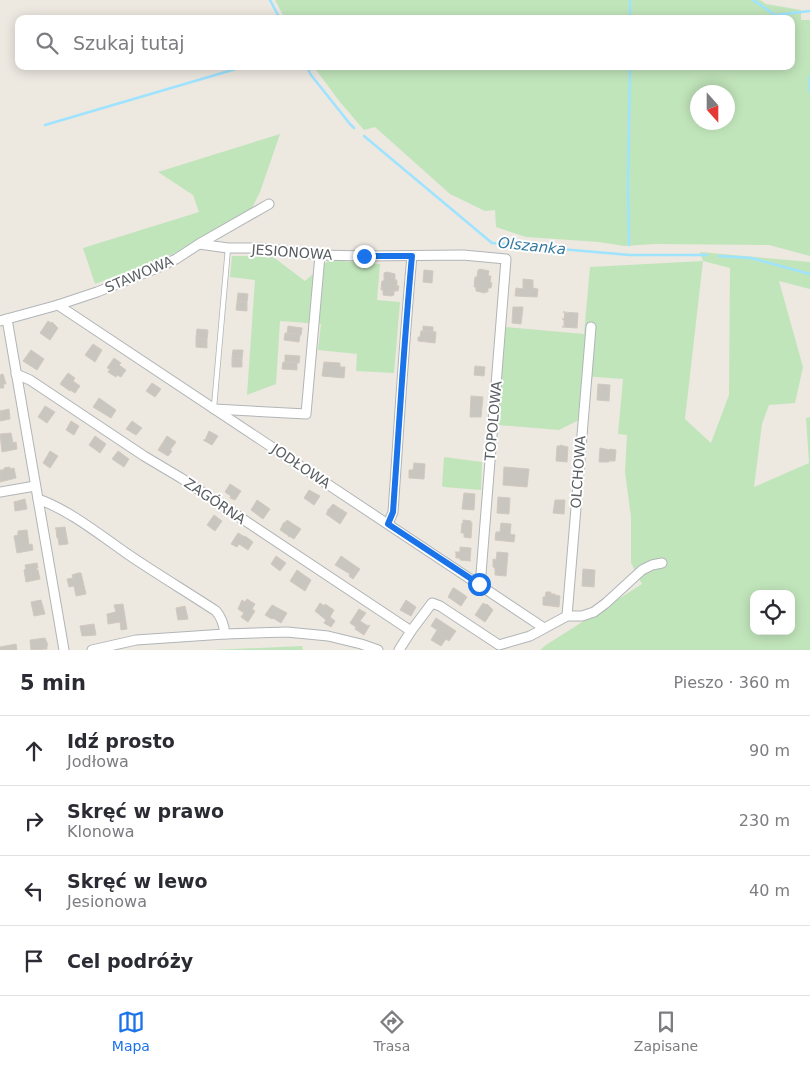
<!DOCTYPE html>
<html lang="pl">
<meta charset="utf-8">
<style>
body{margin:0;font-family:"DejaVu Sans",sans-serif;background:#f7f7f7;color:#2b2b33}
.controls{position:absolute;right:15px;bottom:15px;display:grid;overflow:hidden;border-radius:10px;box-shadow:0 2px 12px #0003}
.controls button{width:45px;height:45px;display:grid;place-items:center;padding:0;border:0;border-bottom:1px solid #e1e1e2;background:#fff;color:#2b2b33;font:25px sans-serif}
.compass{position:absolute;left:690px;top:85px;width:45px;height:45px;border-radius:50%;background:#fff;box-shadow:0 2px 12px #0003;rotate:159deg}
.stop{position:absolute;width:15px;height:15px;margin:-11px;border:4px solid #1a73e8;border-radius:50%;background:#fff}
.stop.end{background:#1a73e8;border-color:#fff;box-shadow:0 1px 5px #0008}
.list{margin:0;padding:0;list-style:none}
h2{display:flex;justify-content:space-between;align-items:center;height:65px;margin:0;padding:0 20px;font-size:21px}
h2 small{font-size:16px;font-weight:400;color:#7c7c81}
.list li{display:grid;grid-template-columns:32px 1fr auto;gap:15px;align-items:center;box-sizing:border-box;height:70px;padding:0 20px;border-top:1px solid #e1e1e2}
.list b{display:block;font-size:19px;white-space:nowrap}
.list p{margin:0;font-size:16px;white-space:nowrap;color:#7c7c81}
.list em{font-size:16px;font-style:normal;color:#7c7c81}
.icon{flex:none;width:28px;height:28px;fill:none;stroke:currentColor;stroke-width:2;stroke-linecap:round;stroke-linejoin:round}
.map{position:relative;flex:none;width:810px;height:650px;overflow:hidden}
.search{position:absolute;background:#fff;box-shadow:0 2px 12px #0003;left:15px;right:15px;top:15px;height:55px;display:flex;align-items:center;gap:12px;box-sizing:border-box;padding:0 18px;border-radius:10px;color:#7c7c81;font-size:19px}
.sheet{height:345px;background:#fff}
nav{display:flex;justify-content:space-around;align-items:center;box-sizing:border-box;height:70px;border-top:1px solid #e1e1e2;background:#fff;font-size:14px;color:#7c7c81}
nav a{display:grid;justify-items:center;gap:2px}
nav .on{color:#1a73e8}
.map>svg:first-child{display:block}
.green{fill:#c1e5bb;fill-rule:evenodd}
.lines{fill:none;stroke-linecap:round;stroke-linejoin:round}
.stream{stroke:#9ee3ff;stroke-width:2.5}
.building{fill:#c9c5bf;stroke:#d1c9be}
.service-casing{stroke:#b1b5b8;stroke-width:6}
.minor-casing{stroke:#b1b5b8;stroke-width:11}
.service{stroke:#fff;stroke-width:4.5}
.minor{stroke:#fff;stroke-width:9}
.route{stroke:#1a73e8;stroke-width:6}
.labels{text-anchor:middle;stroke-width:4;stroke-linejoin:round;paint-order:stroke}
.street-label{font-size:14px;fill:#595e62;stroke:#fff}
.water-label{font-size:15px;font-style:italic;fill:#347aa1;stroke:#fff}
</style>
<div class="map">
<svg width="810" height="650" viewBox="0 0 810 650">
<rect width="100%" height="100%" fill="#ede8e0"/>
<!-- green -->
<g class="green">
<path d="M275,0H760L766,4L801,10V20H810V256L769,245L655,244L624,246L599,242L526,237L496,227L495,210L485,211L450,194L375,127L364,130L340,102L313,66H791V19H285ZM698,92H728V122H698Z"/>
<path d="M280,134L260,192L250,212L173,254L95,284L83,248L199,212L193,195L158,172Z"/>
<path d="M700,252L810,262V289L779,281L803,367L795,403L769,405L762,424L754,487L809,463L806,418L810,417V650H540L546,645L642,584L631,563V517L625,472L627,435L618,434L623,379L582,376L579,420L559,430L498,425L505,327L584,334L590,267L703,261ZM703,261L730,268L729,395L711,443L685,419ZM754,594H791V631H754Z"/>
<path d="M232,256H272L305,281L329,260L380,264L377,300L400,302L394,373L356,371L357,354L318,350L321,324L280,321L276,384L247,395L255,280L230,277Z"/>
<path d="M444,457L482,462L481,490L444,487L442,486Z"/>
<path d="M302,646L303,650H212Z"/>
</g>
<g class="lines">
<!-- stream -->
<g class="stream">
<path d="M270,0L280,19"/>
<path d="M753,0L775,15L810,11"/>
<path d="M630,19V0"/>
<path d="M306,66L311,75L350,124L354,128"/>
<path d="M810,76V91"/>
<path d="M45,125L246,66"/>
<path d="M364,136L492,243L630,255H707"/>
<path d="M629,245L628,187L630,66"/>
<path d="M719,256L751,258L810,274"/>
</g>
</g>
<!-- building -->
<g class="building">
<path d="M480,269L489,271L488,276H491L490,282L492,283L491,288H488V292H485V293L476,291V287H474L475,277H477L478,270Z"/>
<path d="M424,270L433,271L432,283L423,282Z"/>
<path d="M387,272L395,274V280H397V286H399L398,291H394V295L391,296L383,295V290H381L382,281H384V273Z"/>
<path d="M523,279L533,280V288L538,289L537,297L515,296L516,288L523,289Z"/>
<path d="M238,293L248,294L247,302H237Z"/>
<path d="M237,302H247V311L236,310Z"/>
<path d="M513,307H523L521,324L512,323Z"/>
<path d="M563,312L578,313L577,328L562,327L564,326V320L562,319H564L565,312Z"/>
<path d="M48,321L51,323L52,322L58,328L50,340L40,333Z"/>
<path d="M288,326L302,328L301,335L287,333Z"/>
<path d="M423,326L433,327V332L423,331Z"/>
<path d="M197,329L208,330L207,339L196,338Z"/>
<path d="M421,331L436,332L435,343L418,341V337H420Z"/>
<path d="M285,333L300,335L299,342L284,340Z"/>
<path d="M196,338L207,339V348L196,347Z"/>
<path d="M93,344L102,350L95,362L85,355Z"/>
<path d="M31,350L44,359L37,370L23,361Z"/>
<path d="M233,350H243L242,359L232,358Z"/>
<path d="M285,355L300,356L299,363L285,362Z"/>
<path d="M114,358L121,363L119,365L126,370L121,377L117,375L116,377L108,372L110,369L107,368Z"/>
<path d="M232,358L242,359V367H232Z"/>
<path d="M283,362L297,363V370L282,369Z"/>
<path d="M324,362L340,363V367H345L344,378L322,376Z"/>
<path d="M475,366L485,367L484,376L474,375Z"/>
<path d="M68,373L75,378L73,381L80,386L75,393L70,390V391L60,384Z"/>
<path d="M3,374L6,384H3L4,388H0V375Z"/>
<path d="M152,383L161,389L155,397L146,391Z"/>
<path d="M598,384L610,385L609,401L597,400Z"/>
<path d="M471,396L483,397L481,417H470Z"/>
<path d="M99,398L116,410L111,418L93,407Z"/>
<path d="M45,406L55,412L47,423L38,417Z"/>
<path d="M9,409L10,419L0,421V411Z"/>
<path d="M71,421L79,426L74,435L66,430Z"/>
<path d="M132,421L142,428L136,435L126,429Z"/>
<path d="M209,431L218,436L212,445L203,440H205Z"/>
<path d="M11,433L13,443L16,442L17,449L2,452L0,434Z"/>
<path d="M95,436L106,444L100,453L89,445Z"/>
<path d="M167,436L176,442L170,450L172,451L168,456L158,450Z"/>
<path d="M560,445L568,447L567,462L556,461L557,446H560Z"/>
<path d="M600,448L610,450V449L616,450L615,461H609V462H599Z"/>
<path d="M50,451L58,456L50,468L43,463Z"/>
<path d="M118,451L129,459L124,467L112,459Z"/>
<path d="M414,463L425,464L424,479L409,478V470H413Z"/>
<path d="M10,467V469L14,468L16,478L0,482V470H4V468Z"/>
<path d="M504,467L529,469L527,487L503,485Z"/>
<path d="M230,484L241,491L235,500L230,498L231,496L225,492Z"/>
<path d="M309,490L320,496L314,505L304,498Z"/>
<path d="M464,493L475,494L474,510L462,509Z"/>
<path d="M498,497L510,498L509,514L497,513Z"/>
<path d="M25,499L27,509L15,511L14,502Z"/>
<path d="M257,500L270,509L263,519L251,510Z"/>
<path d="M555,500H565L564,514L553,513Z"/>
<path d="M333,504L342,510L343,509L342,510L347,513L340,524L326,514L328,511H327Z"/>
<path d="M214,515L222,521L215,531L207,525Z"/>
<path d="M287,520L301,529L294,539L289,536L288,537L289,536L280,530L284,522L285,523Z"/>
<path d="M463,520L471,521V523H472L471,538L464,537V533H461L462,523L463,524Z"/>
<path d="M501,523L511,524L510,534L515,535L514,542L495,540L496,532H500Z"/>
<path d="M65,527L68,544L59,545L58,538H57L56,529L55,528Z"/>
<path d="M27,530L29,545L32,544L33,550L17,553L14,536L18,535V531Z"/>
<path d="M238,533L245,537V536L253,542L248,550L239,544L237,547L231,544Z"/>
<path d="M460,547L471,548L470,560L471,561L460,560V558H456V553L455,552H460Z"/>
<path d="M497,552L508,553L506,576L495,575V568L493,567V559L496,560Z"/>
<path d="M276,556L286,563L280,571L271,564Z"/>
<path d="M341,556L360,569L353,579L349,576L350,574L335,565Z"/>
<path d="M37,563L38,568H36L37,570H38L40,579L26,582L24,570L26,569L25,565Z"/>
<path d="M583,569L595,570L594,587L582,586Z"/>
<path d="M297,570L311,580L305,591L290,581Z"/>
<path d="M78,573H81L86,594L76,596L74,586L69,587L67,579L73,578L72,575Z"/>
<path d="M453,588H454L463,594L467,597L461,606L448,597Z"/>
<path d="M546,592H551V594H555V595L560,596L559,607L543,605V597H545Z"/>
<path d="M247,599L255,604L252,609L255,611L248,622L241,617L244,613L238,609L242,600L245,602Z"/>
<path d="M41,600L45,614L34,616L31,602Z"/>
<path d="M406,600L416,607L411,616L400,610Z"/>
<path d="M320,603L324,606L325,604L334,610L330,617L335,621L331,627L324,623L326,620L315,611Z"/>
<path d="M483,603L486,605L487,604L493,610L485,622L475,615Z"/>
<path d="M123,604L127,629L121,630L120,622L108,624L107,614L116,612L114,605Z"/>
<path d="M272,605L287,613L281,623L273,618L272,619L265,615Z"/>
<path d="M185,606L188,619L178,620L176,608Z"/>
<path d="M359,609L366,613L360,621L368,626L370,625L364,635L355,629L356,627L350,623Z"/>
<path d="M436,618L456,631L449,641L446,639L441,646L431,640L437,630L431,626Z"/>
<path d="M94,624L96,635L82,636L80,626Z"/>
<path d="M45,638L48,645H47V649L31,650L30,640Z"/>
<path d="M16,644L17,650H0V647Z"/>
</g>
<g class="lines">
<defs>
<path id="service" d="M214,407L228,248"/>
<g id="minor">
<path d="M199,244L228,248H261L320,255L364,256L463,255L506,259L481,574L479,584"/>
<path d="M58,305L544,628"/>
<path d="M7,319L64,650"/>
<path d="M0,321L58,305L97,292L157,268L176,259L199,244L269,204"/>
<path d="M16,374L30,380L144,456L181,478L411,631"/>
<path d="M214,409L306,414L320,255"/>
<path d="M0,492L35,486"/>
<path d="M38,499C71,511 100,535 129,555C157,574 187,592 216,611C222,618 224,625 225,634"/>
<path d="M388,524L393,512C399,427 404,341 412,256"/>
<path d="M567,616L591,327"/>
<path d="M92,650L136,640L225,634L287,632L328,636L361,644L378,650"/>
<path d="M399,650L411,631L432,603L440,606L499,645L530,636L567,616H582L594,612L606,603L642,570L652,565L662,563"/>
</g>
</defs>
<!-- service casing -->
<use href="#service" class="service-casing"/>
<!-- minor casing -->
<use href="#minor" class="minor-casing"/>
<!-- service -->
<use href="#service" class="service"/>
<!-- minor -->
<use href="#minor" class="minor"/>
</g>
<g class="lines">
<!-- route -->
<path class="route" d="M364,256H412C404,341 399,427 393,512L388,524L479,584"/>
</g>
<g class="labels">
<!-- street labels -->
<g class="street-label">
<text transform="translate(292 252) rotate(4)" y="5">JESIONOWA</text>
<text transform="translate(139 274) rotate(-23)" y="5">STAWOWA</text>
<text transform="translate(493 421) rotate(-85)" y="5">TOPOLOWA</text>
<text transform="translate(301 466) rotate(34)" y="5">JODŁOWA</text>
<text transform="translate(578 472) rotate(-86)" y="5">OLCHOWA</text>
<text transform="translate(215 501) rotate(34)" y="5">ZAGÓRNA</text>
</g>
<!-- water labels -->
<g class="water-label">
<text transform="translate(532 246) rotate(6)" y="5">Olszanka</text>
</g>
</g>
</svg>
<div class="controls">
<button><svg class="icon" aria-label="locate" viewBox="0 0 24 24"><circle cx="12" cy="12" r="6"/><path d="M12 2v4M12 18v4M2 12h4M18 12h4"/></svg></button>
</div>
<svg class="compass" viewBox="-18 -18 36 36"><path d="M0-13l5 13h-10z" fill="#e53935"/><path d="M0 13l5-13h-10z" fill="#7c7c81"/></svg>
<div class="stop" style="left:479px;top:584px"></div>
<div class="stop end" style="left:364px;top:256px"></div>
<div class="search"><svg class="icon" aria-label="search" viewBox="0 0 24 24"><circle cx="10" cy="10" r="6"/><path d="M15 15l6 6"/></svg>Szukaj tutaj</div>
</div>
<section class="sheet">
<h2>5 min<small>Pieszo · 360 m</small></h2>
<ul class="list">
<li><svg class="icon" aria-label="ahead" viewBox="0 0 24 24"><path d="M12 20V5M6 11l6-6 6 6"/></svg><div><b>Idź prosto</b><p>Jodłowa</p></div><em>90 m</em></li>
<li><svg class="icon" aria-label="right" viewBox="0 0 24 24"><path d="M7 20v-9h11M14 6l5 5-5 5"/></svg><div><b>Skręć w prawo</b><p>Klonowa</p></div><em>230 m</em></li>
<li><svg class="icon" aria-label="left" viewBox="0 0 24 24"><path d="M17 20v-9H6M10 6l-5 5 5 5"/></svg><div><b>Skręć w lewo</b><p>Jesionowa</p></div><em>40 m</em></li>
<li><svg class="icon" aria-label="arrive" viewBox="0 0 24 24"><path d="M6 21V4h12l-3 4 3 4H6"/></svg><div><b>Cel podróży</b></div></li>
</ul>
</section>
<nav>
<a class="on"><svg class="icon" aria-label="map" viewBox="0 0 24 24"><path d="M3 6l6-2 6 2 6-2v14l-6 2-6-2-6 2zM9 4v14M15 6v14"/></svg>Mapa</a>
<a><svg class="icon" aria-label="directions" viewBox="0 0 24 24"><path d="M12 3l9 9-9 9-9-9zM9 14v-3h6M13 9l2 2-2 2"/></svg>Trasa</a>
<a><svg class="icon" aria-label="saved" viewBox="0 0 24 24"><path d="M7 4h10v16l-5-4-5 4z"/></svg>Zapisane</a>
</nav>
